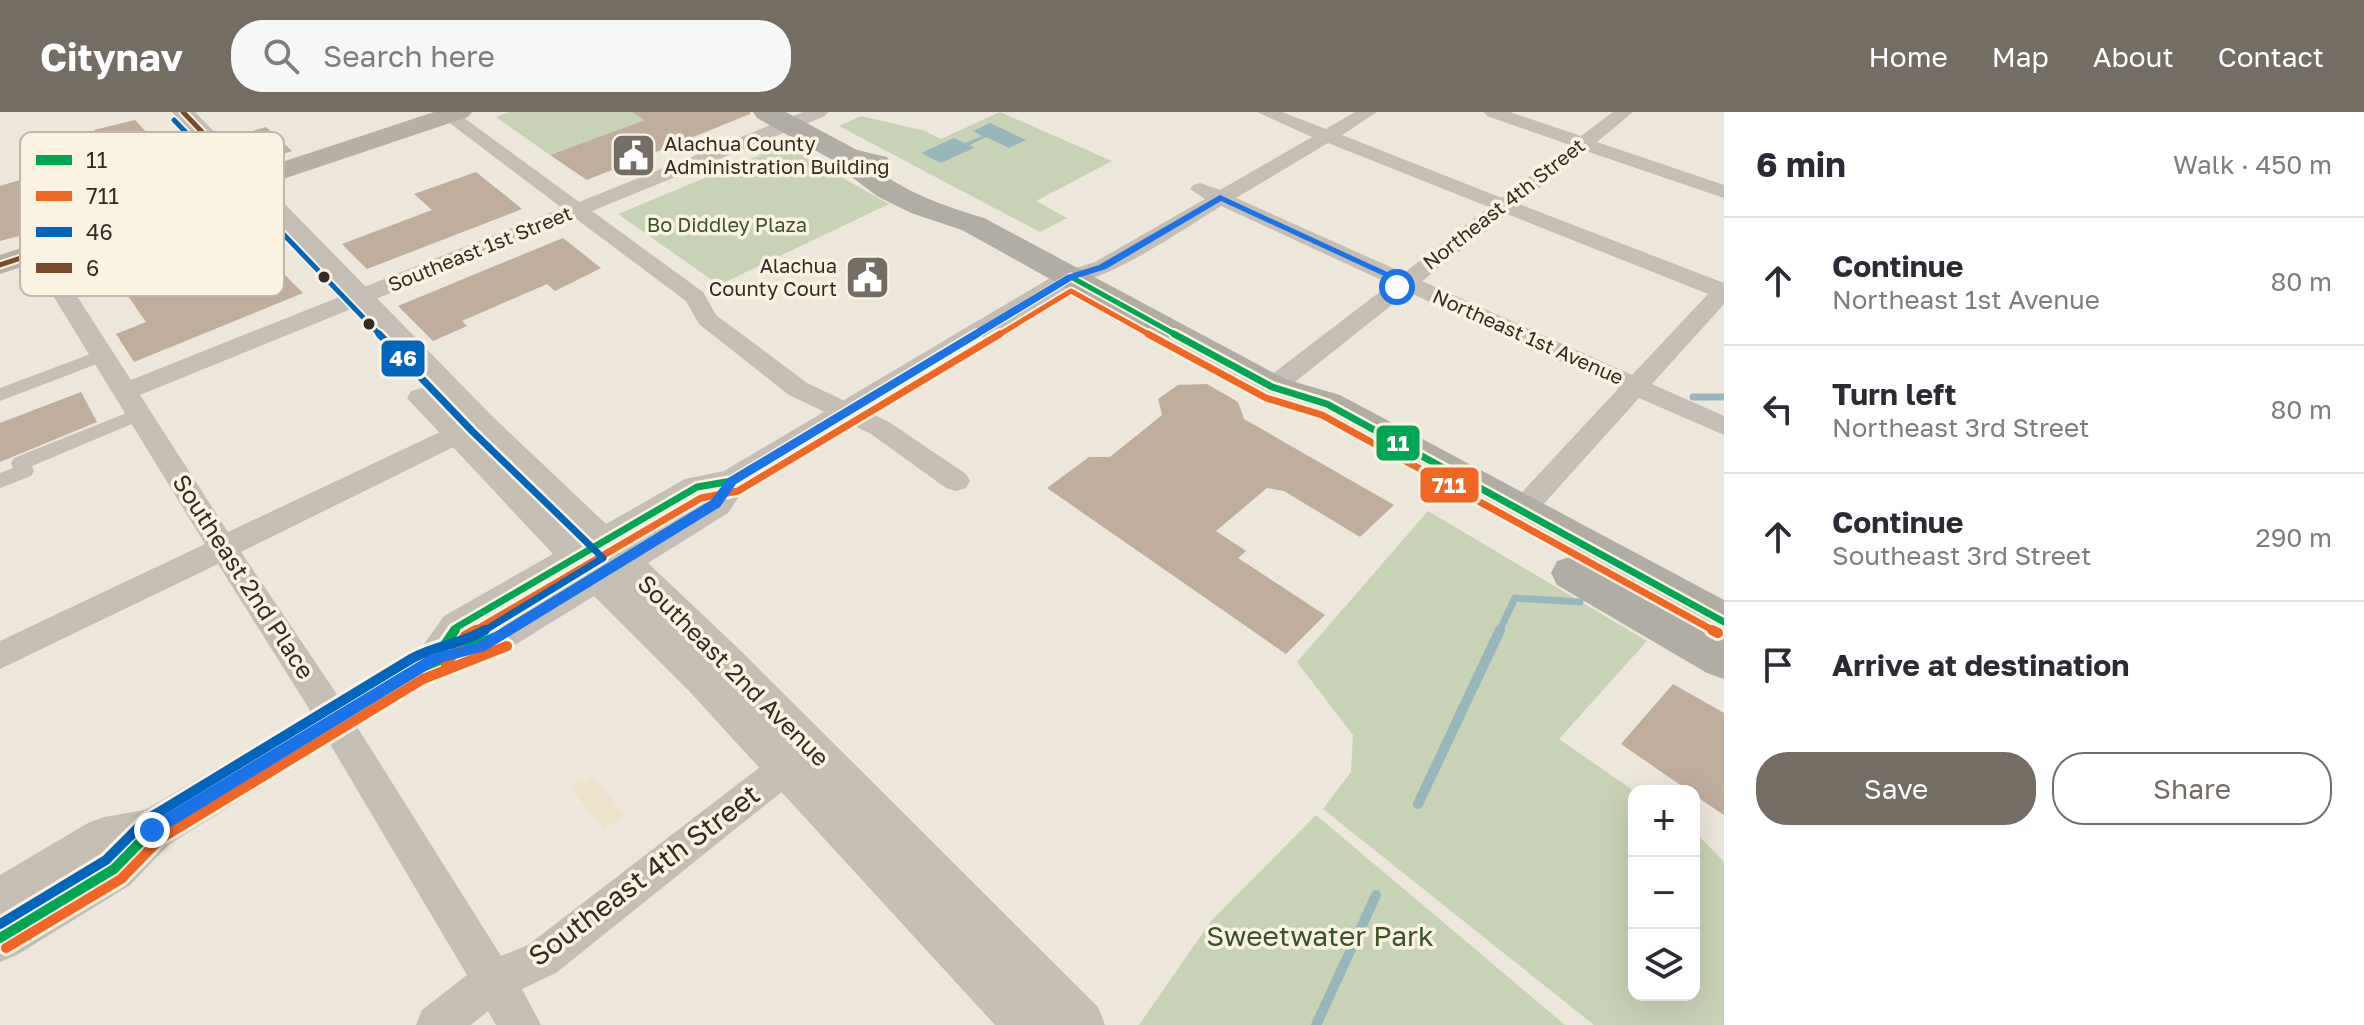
<!DOCTYPE html>
<meta charset="utf-8">
<style>
body{margin:0;font-family:"Golos Text",sans-serif;background:#f7f7f7;color:#2b2b33}
.controls{position:absolute;right:24px;bottom:24px;display:grid;overflow:hidden;border-radius:16px;box-shadow:0 8px 32px #0002}
.controls button{width:72px;height:72px;display:grid;place-items:center;padding:0;border:0;border-bottom:2px solid #e1e1e2;background:#fff;color:#2b2b33;font:40px sans-serif}
.stop{position:absolute;width:24px;height:24px;margin:-18px;border:6px solid #1a73e8;border-radius:50%;background:#fff}
.stop.end{background:#1a73e8;border-color:#fff;box-shadow:0 2px 8px #0008}
.list{margin:0;padding:0;list-style:none}
h2{display:flex;justify-content:space-between;align-items:center;height:104px;margin:0;padding:0 32px;font-size:34px}
h2 small{font-size:26px;font-weight:400;color:#7c7c81}
.list li{display:grid;grid-template-columns:52px 1fr auto;gap:24px;align-items:center;box-sizing:border-box;height:128px;padding:0 32px;border-top:2px solid #e1e1e2}
.list b{display:block;font-size:30px;white-space:nowrap}
.list p{margin:0;font-size:26px;white-space:nowrap;color:#7c7c81}
.list em{font-size:26px;font-style:normal;color:#7c7c81}
.actions{display:flex;gap:16px;padding:24px 32px}
.actions a{flex:1;padding:18px 0;border:2px solid #746d64;border-radius:32px;text-align:center;font-size:28px;color:#746d64}
.actions .main{background:#746d64;color:#fff}
.icon{flex:none;width:44px;height:44px;fill:none;stroke:currentColor;stroke-width:2;stroke-linecap:round;stroke-linejoin:round}
.map{position:relative;flex:none;width:1724px;height:913px;overflow:hidden}
header{display:flex;align-items:center;gap:48px;box-sizing:border-box;height:112px;padding:0 40px;background:#746d64;color:#fff}
header strong{font-size:38px}
nav{display:flex;gap:44px;margin-inline-start:auto;font-size:28px}
.search{width:560px;height:72px;background:#f7f7f7;display:flex;align-items:center;gap:20px;box-sizing:border-box;padding:0 28px;border-radius:32px;color:#7c7c81;font-size:30px}
main{display:flex}
aside{flex:1;background:#fff}
.map>svg:first-child{display:block}
.green{fill:#c8d2b4}
.plaza{fill:#ebe2c9}
.water{fill:#97b7bd}
.lines{fill:none;stroke-linecap:round;stroke-linejoin:round}
.stream-far1{stroke:#97b7bd;stroke-width:7}
.stream{stroke:#97b7bd;stroke-width:10}
.building{fill:#c0ad9c}
.pedestrian{fill:#c4beb5;fill-rule:evenodd}
.minor{fill:#c4beb5;fill-rule:evenodd}
.tertiary{fill:#c4beb5;fill-rule:evenodd}
.secondary{fill:#b5afa5;fill-rule:evenodd}
.primary{fill:#b2ada4;fill-rule:evenodd}
.bus-1-far2-casing{stroke:#faf3e2;stroke-width:9}
.bus-1-far1-casing{stroke:#faf3e2;stroke-width:12}
.bus-1-casing{stroke:#faf3e2;stroke-width:16}
.bus-2-far2-casing{stroke:#faf3e2;stroke-width:9}
.bus-2-far1-casing{stroke:#faf3e2;stroke-width:12}
.bus-2-casing{stroke:#faf3e2;stroke-width:16}
.bus-3-far2-casing{stroke:#faf3e2;stroke-width:9}
.bus-3-far1-casing{stroke:#faf3e2;stroke-width:12}
.bus-3-casing{stroke:#faf3e2;stroke-width:16}
.bus-4-casing{stroke:#faf3e2;stroke-width:9}
.bus-1-far2{stroke:#00a651;stroke-width:5}
.bus-1-far1{stroke:#00a651;stroke-width:7}
.bus-1{stroke:#00a651;stroke-width:10}
.bus-2-far2{stroke:#f26522;stroke-width:5}
.bus-2-far1{stroke:#f26522;stroke-width:7}
.bus-2{stroke:#f26522;stroke-width:10}
.bus-3-far2{stroke:#0065bd;stroke-width:5}
.bus-3-far1{stroke:#0065bd;stroke-width:7}
.bus-3{stroke:#0065bd;stroke-width:10}
.bus-4{stroke:#7a4b2a;stroke-width:5}
.route{fill:#1a73e8}
.bus-dot{fill:#342c24;stroke:#faf3e2;stroke-width:3}
.labels{text-anchor:middle;stroke-width:7;stroke-linejoin:round;paint-order:stroke}
.far-poi-label{font-size:20px;fill:#342c24;stroke:#faf3e2;text-anchor:start}
.far-street-label{font-size:20px;fill:#342c24;stroke:#faf3e2}
.far-park-label{font-size:20px;fill:#3c5327;stroke:#faf3e2}
.street-label{font-size:24px;fill:#342c24;stroke:#faf3e2}
.near-street-label{font-size:28px;fill:#342c24;stroke:#faf3e2}
.near-park-label{font-size:28px;fill:#3c5327;stroke:#faf3e2}
.key{fill:#faf3e2;stroke:#bfb7a9;stroke-width:2}
.key-label{font-size:22px;fill:#342c24}
.line-badge{stroke:#faf3e2;stroke-width:3}
.badge-label{font-size:22px;text-anchor:middle;font-weight:bold;fill:#fff}
</style>
<header>
<strong>Citynav</strong>
<div class="search"><svg class="icon" aria-label="search" viewBox="0 0 24 24"><circle cx="10" cy="10" r="6"/><path d="M15 15l6 6"/></svg>Search here</div>
<nav><a>Home</a><a>Map</a><a>About</a><a>Contact</a></nav>
</header>
<main>
<div class="map">
<svg width="1724" height="913" viewBox="0 0 1724 913">
<rect width="100%" height="100%" fill="#ece6db"/>
<!-- green -->
<g class="green">
<path d="M509,0H647L645,8L550,43L496,5Z"/>
<path d="M1000,0L1112,49L1036,89L1067,106L1040,120L839,14L861,4L925,19L941,27Z"/>
<path d="M784,33L889,92L719,173L618,102Z"/>
<path d="M1428,399L1647,529L1559,627L1634,679V883H1694V719L1724,750V913H1594L1323,697L1351,660L1353,623L1297,550Z"/>
<path d="M1316,703L1565,913H1139L1211,809Z"/>
</g>
<!-- plaza -->
<path class="plaza" d="M593,664L624,703L604,718L570,675L582,666L585,670Z"/>
<!-- water -->
<path class="water" d="M990,11L1026,28L1009,36L986,25L970,33L974,36L941,51L921,41L954,26L965,31L982,24L973,19Z"/>
<g class="lines">
<!-- stream-far1 -->
<g class="stream-far1">
<path d="M1693,285H1724"/>
<path d="M1499,520L1515,486L1580,490"/>
</g>
<!-- stream -->
<g class="stream">
<path d="M1418,692L1500,518"/>
<path d="M1316,913L1376,783"/>
</g>
</g>
<!-- building -->
<g class="building">
<path d="M632,0H750V2L587,68L550,43L645,8Z"/>
<path d="M135,8L174,50L158,55L161,58L33,98L46,117L0,129V74L96,45L80,25L95,21L94,18Z"/>
<path d="M266,15L292,39L256,51L232,25Z"/>
<path d="M476,60L522,97L367,157L342,132L432,98L414,82Z"/>
<path d="M153,122L173,148L246,124L303,181L134,250L116,222L146,210L117,168L84,180L66,151Z"/>
<path d="M563,126L601,156L555,179L547,172L462,209L467,214L433,229L398,194Z"/>
<path d="M1207,272L1238,290L1244,307L1394,393L1360,425L1284,379L1267,376L1216,419L1246,439L1238,446L1325,503L1286,542L1047,376L1089,345H1110L1162,303L1158,287L1178,273Z"/>
<path d="M81,280L97,310L0,350V311Z"/>
<path d="M1673,572L1724,601V703L1694,683V679H1689L1621,632Z"/>
</g>
<g class="lines">
<!-- pedestrian -->
<g class="pedestrian">
<path d="M104,237L110,239L113,243L110,247L0,289V276Z"/>
<path d="M139,296L146,298L148,302L146,306L32,354L34,359L31,364L0,376V361L13,356L11,351L14,346Z"/>
</g>
<!-- minor -->
<g class="minor">
<path d="M435,0H456L579,90L803,0H828L825,4L592,99L703,180L716,203L807,271L889,310L966,362L970,369L966,376L956,379L946,376L871,322L789,283L699,212L686,189L575,106L140,283L228,420L472,305L481,302L490,305L494,311L490,317L241,440L332,575L501,844L528,833L790,632L802,627L814,632L819,643L814,654L556,861L522,877L541,913H496L488,899L471,913H416L422,898L467,863L308,595L218,452L0,557V529L205,432L27,141L30,136H46L131,268L562,96Z"/>
<path d="M1257,0H1282L1326,17L1355,0H1377L1342,23L1502,86L1570,33L1487,4L1484,0H1510L1581,24L1613,0H1633L1597,30L1724,73V86L1586,39L1519,92L1724,171V192L1652,272L1724,304V323L1639,286L1532,405L1522,408L1512,405L1508,398L1512,391L1619,276L1408,180L1281,281H1263L1259,275L1263,269L1390,172L1221,94C1190,113 1097,178 1063,170L1060,165L1063,160L1095,150L1205,87L1190,77L1193,73L1200,71L1220,78L1312,25ZM1328,31L1489,95L1404,161L1236,86ZM1507,102L1708,182L1632,263L1422,169Z"/>
</g>
<!-- tertiary -->
<path class="tertiary" d="M172,0H195L492,304L606,412L685,367L724,359L1062,159H1080L1084,165L1080,171L744,377L728,401L648,451L741,539L1098,895L1105,913H995L689,579L594,484L494,546L447,559L168,733L130,773L17,843L0,850V763L88,711L104,705L145,698L422,535L444,504L553,442L407,286L411,279L422,276L435,281Z"/>
<!-- secondary -->
<path class="secondary" d="M434,0H472L468,5L0,162V143Z"/>
<!-- primary -->
<path class="primary" d="M753,0H786L857,38L887,45L891,51L887,57L879,59C909,82 947,95 984,106L1285,267L1340,283L1724,488V567L1707,561L1557,473L1551,461L1557,449L1570,445L1314,301L1259,283L962,118L911,101L877,84L849,63L838,51L757,6Z"/>
<defs>
<path id="bus-1-far2" d="M974,224L1071,165L1178,224"/>
<g id="bus-1-far1">
<path d="M1174,222L1272,275L1327,292L1724,510"/>
<path d="M454,520L457,515L697,375L732,369L977,222"/>
</g>
<g id="bus-1">
<path d="M436,546L455,518"/>
<path d="M0,826L114,757L152,718L417,557L501,523"/>
</g>
<path id="bus-2-far2" d="M997,224L1071,179L1152,224"/>
<g id="bus-2-far1">
<path d="M1148,222L1266,286L1322,303L1716,520"/>
<path d="M472,520L701,386L738,379L1000,222"/>
</g>
<g id="bus-2">
<path d="M1712,518L1718,521"/>
<path d="M446,553L465,524L476,518"/>
<path d="M6,836L121,767L160,727L423,567L507,534"/>
</g>
<path id="bus-3-far2" d="M174,8L381,224"/>
<path id="bus-3-far1" d="M379,222L472,319L603,446L482,520"/>
<path id="bus-3" d="M0,812L106,748L146,708L411,547C435,533 463,532 485,518"/>
<path id="bus-4" d="M0,153L250,70L183,0"/>
</defs>
<!-- bus-1-far2 casing -->
<use href="#bus-1-far2" class="bus-1-far2-casing"/>
<!-- bus-1-far1 casing -->
<use href="#bus-1-far1" class="bus-1-far1-casing"/>
<!-- bus-1 casing -->
<use href="#bus-1" class="bus-1-casing"/>
<!-- bus-2-far2 casing -->
<use href="#bus-2-far2" class="bus-2-far2-casing"/>
<!-- bus-2-far1 casing -->
<use href="#bus-2-far1" class="bus-2-far1-casing"/>
<!-- bus-2 casing -->
<use href="#bus-2" class="bus-2-casing"/>
<!-- bus-3-far2 casing -->
<use href="#bus-3-far2" class="bus-3-far2-casing"/>
<!-- bus-3-far1 casing -->
<use href="#bus-3-far1" class="bus-3-far1-casing"/>
<!-- bus-3 casing -->
<use href="#bus-3" class="bus-3-casing"/>
<!-- bus-4 casing -->
<use href="#bus-4" class="bus-4-casing"/>
<!-- bus-1-far2 -->
<use href="#bus-1-far2" class="bus-1-far2"/>
<!-- bus-1-far1 -->
<use href="#bus-1-far1" class="bus-1-far1"/>
<!-- bus-1 -->
<use href="#bus-1" class="bus-1"/>
<!-- bus-2-far2 -->
<use href="#bus-2-far2" class="bus-2-far2"/>
<!-- bus-2-far1 -->
<use href="#bus-2-far1" class="bus-2-far1"/>
<!-- bus-2 -->
<use href="#bus-2" class="bus-2"/>
<!-- bus-3-far2 -->
<use href="#bus-3-far2" class="bus-3-far2"/>
<!-- bus-3-far1 -->
<use href="#bus-3-far1" class="bus-3-far1"/>
<!-- bus-3 -->
<use href="#bus-3" class="bus-3"/>
<!-- bus-4 -->
<use href="#bus-4" class="bus-4"/>
</g>
<!-- route -->
<path class="route" d="M1220,83L1409,170L1401,177H1394L1397,170L1221,89L1106,157L1074,167L736,372L720,395L485,539L439,551L158,723H147V713L431,542L477,531L711,388L728,366L1067,163L1099,153Z"/>
<!-- icons -->
<defs>
<symbol id="civic-square" viewBox="-11 -11 22 22"><rect x="-9" y="-9" width="18" height="18" rx="4" fill="#746d64" stroke="#faf3e2"/><path d="M-.6-6.5H3V-4.5H.6V-3L4-1V1h2V6H-6V1h2V-1L-.6-3ZM-1.2 2.5V6h2.4V2.5Z" fill="#fff"/></symbol>
</defs>
<g fill-rule="evenodd">
<use href="#civic-square" x="608" y="18" width="51" height="51"/>
<use href="#civic-square" x="842" y="140" width="51" height="51"/>
</g>
<!-- markers -->
<g class="bus-dot">
<circle cx="324" cy="165" r="7"/>
<circle cx="369" cy="212" r="7"/>
</g>
<g class="labels">
<!-- far-poi labels -->
<g class="far-poi-label">
<text x="664" y="39">Alachua County<tspan x="664" dy="23">Administration Building</tspan></text>
<text x="837" y="161" text-anchor="end">Alachua<tspan x="837" dy="23">County Court</tspan></text>
</g>
<!-- far-street labels -->
<g class="far-street-label">
<text transform="translate(1504 92) rotate(-38)" y="7">Northeast 4th Street</text>
<text transform="translate(480 137) rotate(-22)" y="7">Southeast 1st Street</text>
<text transform="translate(1528 225) rotate(24)" y="7">Northeast 1st Avenue</text>
</g>
<!-- far-park labels -->
<g class="far-park-label">
<text x="727" y="120">Bo Diddley Plaza</text>
</g>
<!-- street labels -->
<g class="street-label">
<text transform="translate(243 465) rotate(57)" y="8">Southeast 2nd Place</text>
<text transform="translate(733 559) rotate(45)" y="8">Southeast 2nd Avenue</text>
</g>
<!-- near-street labels -->
<g class="near-street-label">
<text transform="translate(644 763) rotate(-37)" y="10">Southeast 4th Street</text>
</g>
<!-- near-park labels -->
<g class="near-park-label">
<text x="1320" y="834">Sweetwater Park</text>
</g>
</g>
<!-- legend -->
<rect x="20" y="20" width="264" height="164" rx="12" class="key"/>
<rect x="36" y="43" width="36" height="10" fill="#00a651"/>
<rect x="36" y="79" width="36" height="10" fill="#f26522"/>
<rect x="36" y="115" width="36" height="10" fill="#0065bd"/>
<rect x="36" y="151" width="36" height="10" fill="#7a4b2a"/>
<g class="key-label">
<text x="86" y="56">11</text>
<text x="86" y="92">711</text>
<text x="86" y="128">46</text>
<text x="86" y="164">6</text>
</g>
<g class="line-badge">
<rect x="380" y="227" width="46" height="39" rx="8" fill="#0065bd"/>
<rect x="1375" y="312" width="46" height="38" rx="8" fill="#00a651"/>
<rect x="1419" y="354" width="61" height="38" rx="8" fill="#f26522"/>
</g>
<g class="badge-label">
<text x="403" y="254">46</text>
<text x="1398" y="339">11</text>
<text x="1449" y="381">711</text>
</g>
</svg>
<div class="controls">
<button>+</button>
<button>−</button>
<button><svg class="icon" aria-label="layers" viewBox="0 0 24 24"><path d="M12 4l9 5-9 5-9-5zM3 14l9 5 9-5"/></svg></button>
</div>
<div class="stop" style="left:1397px;top:175px"></div>
<div class="stop end" style="left:152px;top:718px"></div>
</div>
<aside>
<h2>6 min<small>Walk · 450 m</small></h2>
<ul class="list">
<li><svg class="icon" aria-label="ahead" viewBox="0 0 24 24"><path d="M12 20V5M6 11l6-6 6 6"/></svg><div><b>Continue</b><p>Northeast 1st Avenue</p></div><em>80 m</em></li>
<li><svg class="icon" aria-label="left" viewBox="0 0 24 24"><path d="M17 20v-9H6M10 6l-5 5 5 5"/></svg><div><b>Turn left</b><p>Northeast 3rd Street</p></div><em>80 m</em></li>
<li><svg class="icon" aria-label="ahead" viewBox="0 0 24 24"><path d="M12 20V5M6 11l6-6 6 6"/></svg><div><b>Continue</b><p>Southeast 3rd Street</p></div><em>290 m</em></li>
<li><svg class="icon" aria-label="arrive" viewBox="0 0 24 24"><path d="M6 21V4h12l-3 4 3 4H6"/></svg><div><b>Arrive at destination</b></div></li>
</ul>
<div class="actions"><a class="main">Save</a><a>Share</a></div>
</aside>
</main>
